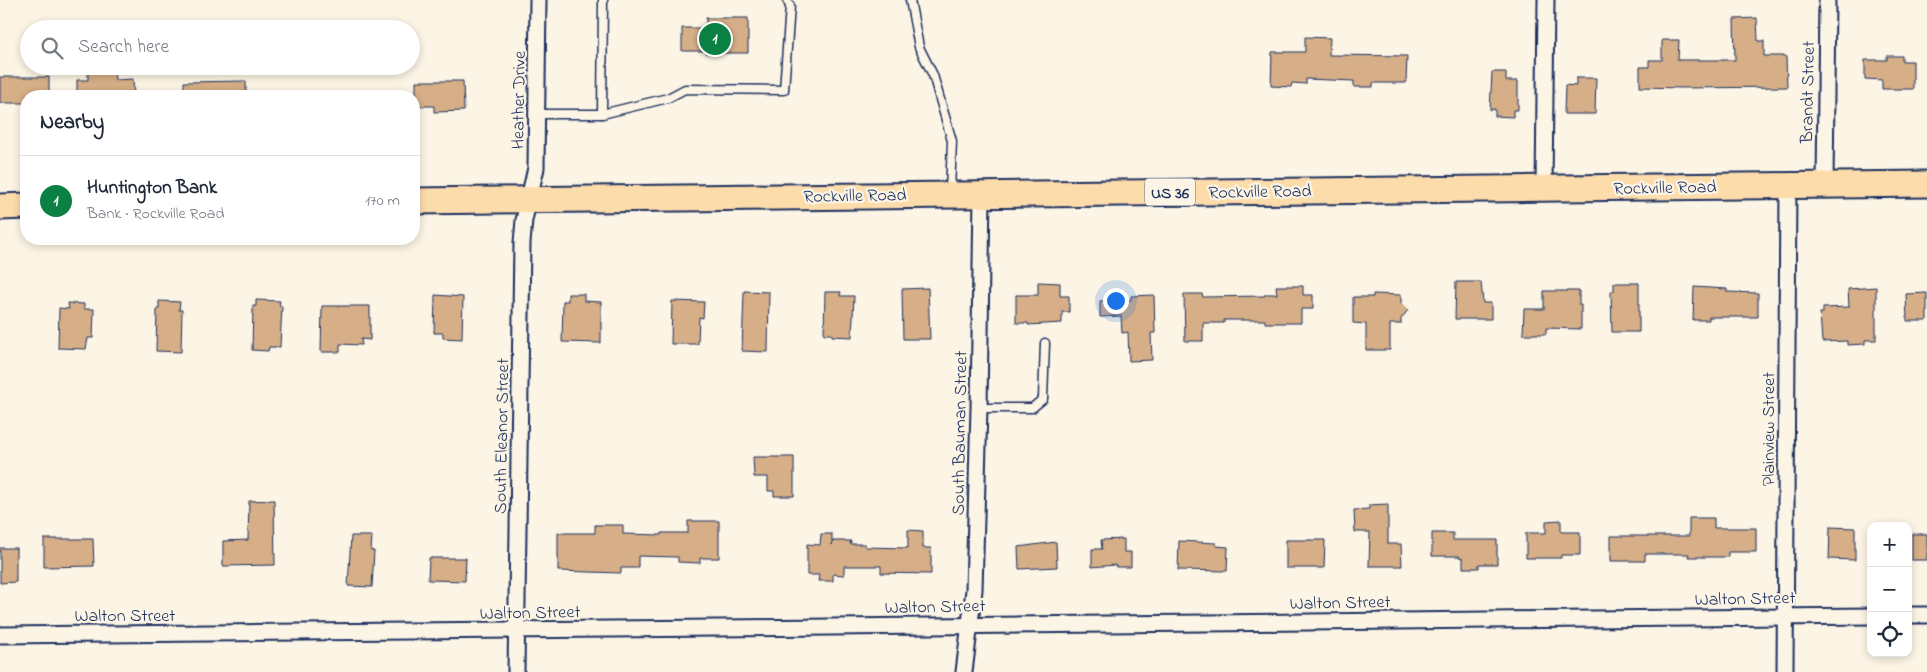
<!DOCTYPE html>
<meta charset="utf-8">
<style>
body{margin:0;font-family:"Indie Flower",sans-serif;background:#f2f2f3;color:#1f2937}
.controls{position:absolute;right:15px;bottom:15px;display:grid;overflow:hidden;border-radius:10px;box-shadow:0 2px 8px #0003}
.controls button{width:45px;height:45px;display:grid;place-items:center;padding:0;border:0;border-bottom:1px solid #e0e1e3;background:#fff;color:#1f2937;font:25px sans-serif}
.you{position:absolute;left:1115px;top:300px;width:18px;height:18px;margin:-12px;border:4px solid #fff;border-radius:50%;background:#1a73e8;box-shadow:0 0 0 8px #1a73e833}
.badge{display:grid;place-items:center;width:32px;height:32px;border-radius:50%;background:#0b8043;color:#fff;font-size:16px;font-weight:700}
.pin{position:absolute;translate:-50% -50%;border:2px solid #fff;box-shadow:0 1px 5px #0006}
.list{margin:0;padding:0;list-style:none}
h2{display:flex;justify-content:space-between;align-items:center;height:65px;margin:0;padding:0 20px;font-size:21px}
h2 small{font-size:16px;font-weight:400;color:#747a83}
.list li{display:grid;grid-template-columns:32px 1fr auto;gap:15px;align-items:center;box-sizing:border-box;height:90px;padding:0 20px;border-top:1px solid #e0e1e3}
.list b{display:block;font-size:19px;white-space:nowrap}
.list p{margin:0;font-size:16px;white-space:nowrap;color:#747a83}
.list em{font-size:16px;font-style:normal;color:#747a83}
.icon{flex:none;width:28px;height:28px;fill:none;stroke:currentColor;stroke-width:2;stroke-linecap:round;stroke-linejoin:round}
.map{position:relative;flex:none;width:1927px;height:672px;overflow:hidden}
.search{position:absolute;background:#fff;box-shadow:0 2px 8px #0003;left:20px;top:20px;width:400px;height:55px;display:flex;align-items:center;gap:12px;box-sizing:border-box;padding:0 18px;border-radius:28px;color:#747a83;font-size:19px}
.panel{position:absolute;background:#fff;box-shadow:0 2px 8px #0003;left:20px;top:90px;width:400px;height:155px;border-radius:20px}
.map>svg:first-child{display:block}
.building{fill:#d6ae87;stroke:#1b2f5e}
.lines{fill:none;stroke-linecap:round;stroke-linejoin:round}
.service-casing{stroke:#1b2f5e;stroke-width:11}
.minor-casing{stroke:#1b2f5e;stroke-width:19}
.primary-casing{stroke:#1b2f5e;stroke-width:29}
.service{stroke:#fcf5e5;stroke-width:8}
.minor{stroke:#fcf5e5;stroke-width:15}
.primary{stroke:#fddcac;stroke-width:25}
.labels{text-anchor:middle;stroke-width:4.5;stroke-linejoin:round;paint-order:stroke}
.shield{fill:#fcf5e5;stroke:#5e6a86;stroke-width:1}
.shield-label{font-size:16px;font-weight:bold;fill:#1b2f5e}
.street-label{font-size:18px;fill:#1b2f5e;stroke:#fcf5e5}
</style>
<div class="map">
<svg width="1927" height="672" viewBox="0 0 1927 672">
<rect width="100%" height="100%" fill="#fcf5e5"/>
<filter id="ink" filterUnits="userSpaceOnUse"><feTurbulence type="fractalNoise" baseFrequency=".02" numOctaves="2"/><feDisplacementMap in="SourceGraphic" scale="10" xChannelSelector="R" yChannelSelector="G"/><feConvolveMatrix kernelMatrix="1 2 1 2 8 2 1 2 1" color-interpolation-filters="sRGB"/></filter>
<g filter="url(#ink)">
<!-- building -->
<g class="building">
<path d="M706,18H748V53H706V51H682V28H706Z"/>
<path d="M1757,18L1758,41H1764V56H1786L1787,87L1682,88L1640,87V67H1649V60H1662V40H1679L1678,60H1735L1734,19Z"/>
<path d="M1305,37L1330,38L1329,55L1407,56L1406,83H1373V87H1354V81L1306,79V84L1292,83L1291,87L1271,86L1272,52H1305Z"/>
<path d="M1887,56H1902V61H1913V89H1882V80L1865,79V60H1887Z"/>
<path d="M88,66H114L115,80L133,79L134,96H77V80H88Z"/>
<path d="M1492,72H1506V81H1518V110H1513V117L1495,116V109L1490,110Z"/>
<path d="M0,77H49V96H26V103H0Z"/>
<path d="M1576,78H1596L1595,114H1564L1565,85L1576,86Z"/>
<path d="M246,81V96H184V82Z"/>
<path d="M416,81H463L464,111L434,112V106H416Z"/>
<path d="M1038,282L1060,283V296H1069V312H1062V323L1028,325V323H1016V295H1038Z"/>
<path d="M1456,282H1481L1483,303H1491V319H1455Z"/>
<path d="M1614,283H1639V332H1612L1611,291H1614Z"/>
<path d="M1276,286H1303V295H1313V309H1301V323H1265V320H1224V323H1203V341H1185L1184,294H1202L1203,297L1265,296V294H1277Z"/>
<path d="M1694,287L1727,289V292L1758,293V317H1709V320H1693Z"/>
<path d="M1876,287V340H1865V344L1847,345V341L1822,342L1820,313H1823V308L1849,307L1848,289Z"/>
<path d="M928,288L930,339H903L902,289Z"/>
<path d="M744,291L769,292L768,352L742,351Z"/>
<path d="M1544,291H1579V305H1581V329L1546,328V334H1523L1524,309H1544Z"/>
<path d="M825,292H841L840,296H854L852,337L832,336V334H824Z"/>
<path d="M1927,293V321H1907L1906,294Z"/>
<path d="M568,294H584V301L601,302V343L562,342L563,301H568Z"/>
<path d="M1373,294L1401,295V303L1408,310L1401,319V324H1390V350H1366V324L1353,323V297H1373Z"/>
<path d="M435,295L463,297L462,339L443,338V333H434Z"/>
<path d="M1154,295L1155,333H1151L1152,360L1129,361L1128,332L1122,333L1121,316L1100,317V301L1131,300V296Z"/>
<path d="M256,300L280,301L279,306H282L280,347H269L268,351L252,350L253,306H256Z"/>
<path d="M159,301L180,302L179,310H182L181,352L156,351L157,309H159Z"/>
<path d="M672,301L704,302L703,318L699,317L698,344H671Z"/>
<path d="M68,303L84,304V309H94L93,338H88L86,349L58,348L59,308L69,309Z"/>
<path d="M322,306H370V340L361,339L362,345L340,344V352H321Z"/>
<path d="M753,457H794V496H774V491H768V477H754Z"/>
<path d="M274,500L275,565L223,566V541L248,540L249,501Z"/>
<path d="M1388,504V544H1401L1402,566H1369L1370,532H1355L1354,510L1369,509V505Z"/>
<path d="M1689,518H1714V528H1756V552H1728V557H1688L1689,554H1645V561H1611V536H1689Z"/>
<path d="M1561,520V532H1580V555H1561V558H1526V533H1546V521Z"/>
<path d="M688,521H719V558H700V563L678,562V557L638,556V568H621V573L558,571V533H595V525H623V534L661,535V533H688Z"/>
<path d="M1830,527L1855,528V560L1829,559Z"/>
<path d="M908,530L923,531V548H931V574L881,573V566H844V575L833,574V581H818L819,575H807V544L820,545L821,534H832V545L833,541H851L850,544H865V547L908,548Z"/>
<path d="M1432,533H1453V540H1497V564H1479V568H1463V558L1459,557V556H1432Z"/>
<rect x="1912" y="534" width="15" height="26"/>
<path d="M351,536H372L371,551H374L372,587L348,586Z"/>
<path d="M44,539H93L94,566L44,567Z"/>
<path d="M1124,539V552H1131V567H1116L1115,565L1092,567V549H1102L1101,540Z"/>
<path d="M1286,540H1325L1324,568H1286Z"/>
<path d="M1179,541L1216,543V546L1228,547L1227,571L1178,570Z"/>
<path d="M1056,542L1057,567L1019,569L1018,547Z"/>
<path d="M0,548H16V582L0,583Z"/>
<path d="M429,558H466L465,581L428,580Z"/>
</g>
<g class="lines">
<defs>
<g id="service">
<path d="M910,0L919,47L933,75L952,141L950,192"/>
<path d="M537,114H602L603,0"/>
<path d="M602,114L668,98L685,89L784,90L790,6L787,0"/>
<path d="M979,408H1032L1043,399L1045,343"/>
</g>
<g id="minor">
<path d="M1825,184L1827,0"/>
<path d="M1544,188L1546,0"/>
<path d="M1908,615H1927"/>
<path d="M0,635C624,630 1247,622 1871,616"/>
<path d="M516,672L522,243L524,220L536,168L538,0"/>
<path d="M964,672L974,590L979,408L982,193"/>
<path d="M1785,672L1788,185"/>
</g>
<g id="primary">
<path d="M414,201L1927,184"/>
<path d="M0,207L26,206"/>
</g>
</defs>
<!-- service casing -->
<use href="#service" class="service-casing"/>
<!-- minor casing -->
<use href="#minor" class="minor-casing"/>
<!-- primary casing -->
<use href="#primary" class="primary-casing"/>
<!-- service -->
<use href="#service" class="service"/>
<!-- minor -->
<use href="#minor" class="minor"/>
<!-- primary -->
<use href="#primary" class="primary"/>
</g>
</g>
<g class="labels">
<!-- shield labels -->
<rect class="shield" x="1145" y="178.5" width="50" height="27" rx="4"/>
<g class="shield-label">
<text x="1170" y="198">US 36</text>
</g>
<!-- street labels -->
<g class="street-label">
<text transform="translate(1807 92) rotate(-89)" y="6">Brandt Street</text>
<text transform="translate(518 100) rotate(-89)" y="6">Heather Drive</text>
<text transform="translate(1665 187) rotate(-1)" y="6">Rockville Road</text>
<text transform="translate(1260 191) rotate(-1)" y="6">Rockville Road</text>
<text transform="translate(855 195) rotate(-1)" y="6">Rockville Road</text>
<text transform="translate(1768 429) rotate(-90)" y="6">Plainview Street</text>
<text transform="translate(959 433) rotate(-89)" y="6">South Bauman Street</text>
<text transform="translate(501 436) rotate(-89)" y="6">South Eleanor Street</text>
<text transform="translate(1745 598) rotate(-1)" y="6">Walton Street</text>
<text transform="translate(1340 602) rotate(-1)" y="6">Walton Street</text>
<text transform="translate(935 606) rotate(-1)" y="6">Walton Street</text>
<text transform="translate(530 612) rotate(-1)" y="6">Walton Street</text>
<text x="125" y="621">Walton Street</text>
</g>
</g>
</svg>
<div class="controls">
<button>+</button>
<button>−</button>
<button><svg class="icon" aria-label="locate" viewBox="0 0 24 24"><circle cx="12" cy="12" r="6"/><path d="M12 2v4M12 18v4M2 12h4M18 12h4"/></svg></button>
</div>
<div class="you"></div>
<div class="pin badge" style="left:715px;top:39px">1</div>
<div class="search"><svg class="icon" aria-label="search" viewBox="0 0 24 24"><circle cx="10" cy="10" r="6"/><path d="M15 15l6 6"/></svg>Search here</div>
<section class="panel">
<h2>Nearby<small></small></h2>
<ul class="list">
<li><span class="badge">1</span><div><b>Huntington Bank</b><p>Bank · Rockville Road</p></div><em>170 m</em></li>
</ul>
</section>
</div>
